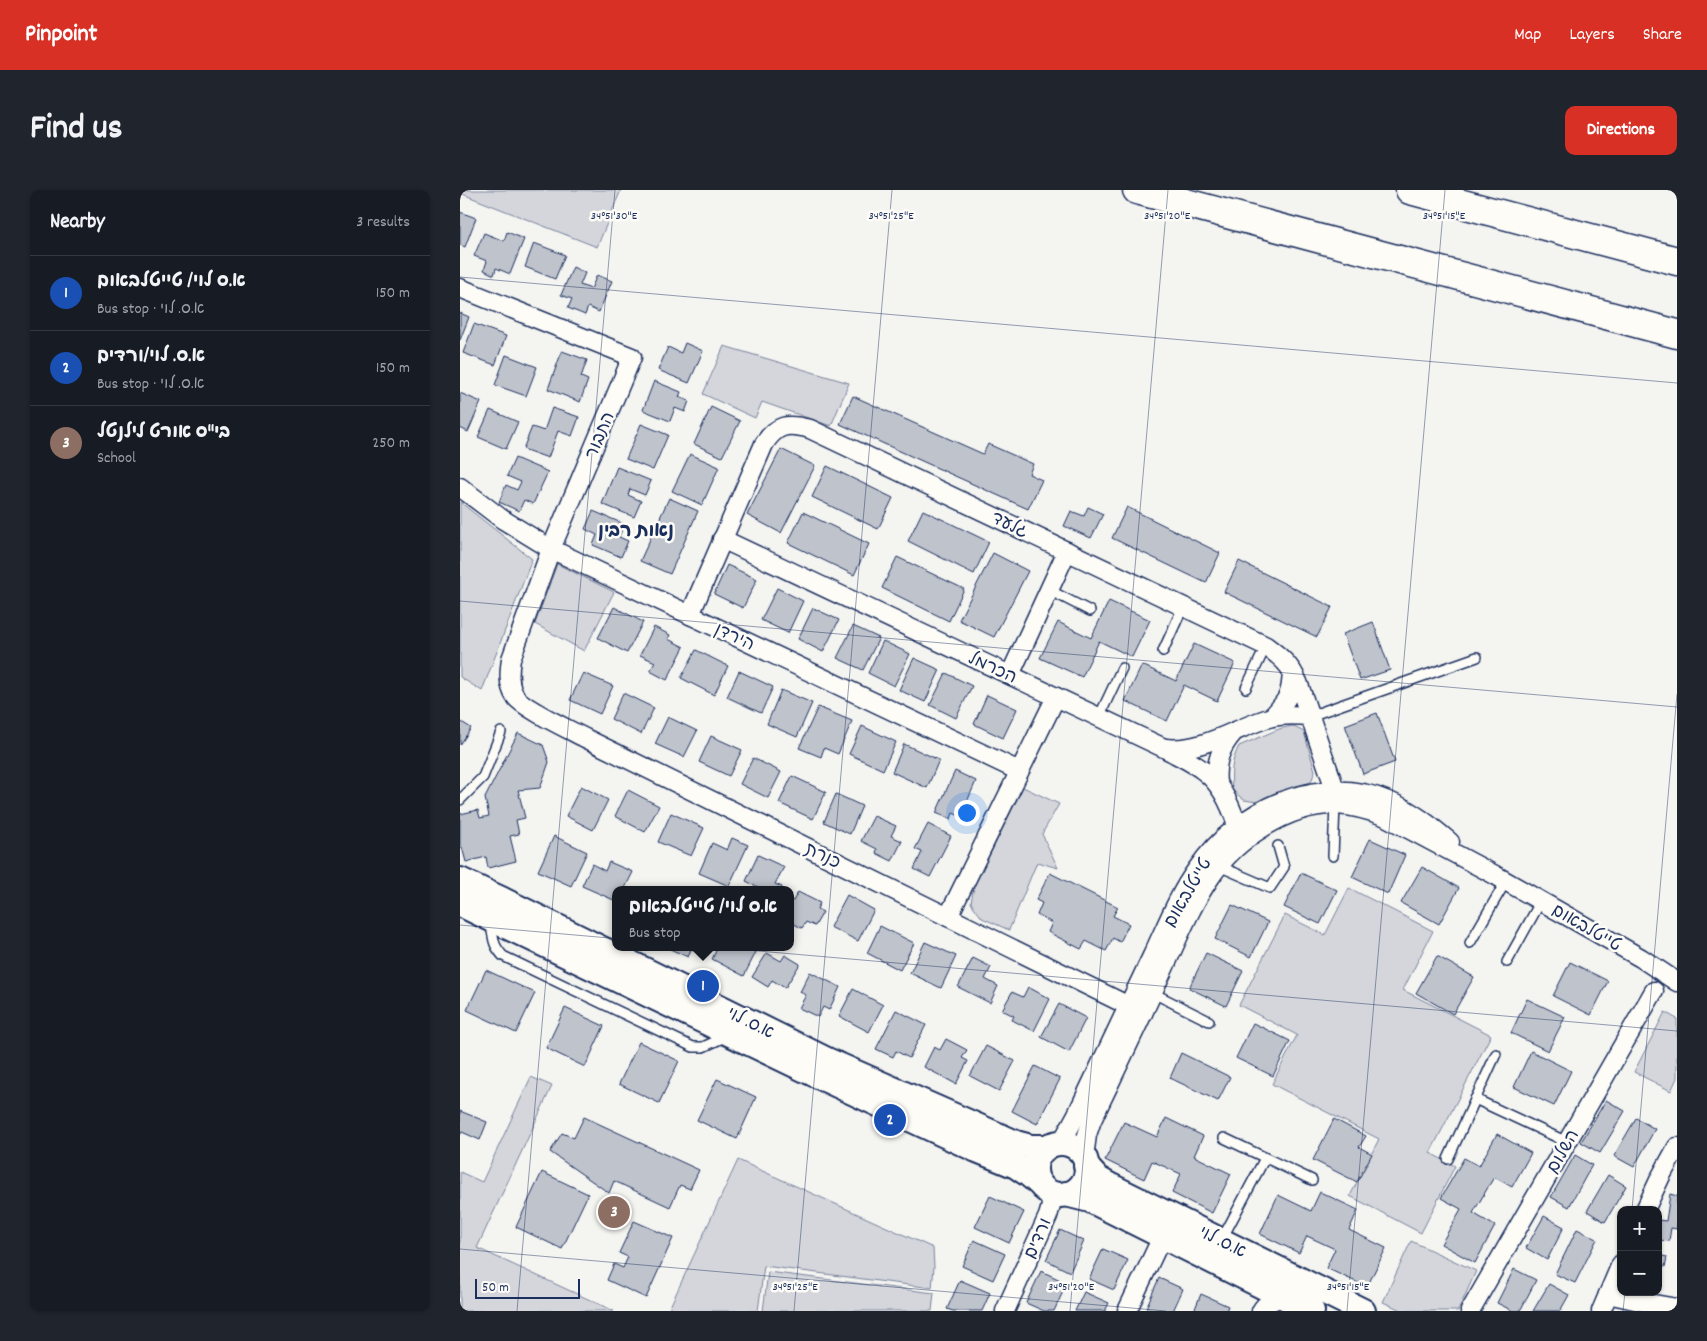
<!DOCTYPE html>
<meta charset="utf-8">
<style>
body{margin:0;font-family:Dekko,"Playpen Sans Hebrew",sans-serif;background:#20242c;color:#f1f3f6}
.controls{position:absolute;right:15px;bottom:15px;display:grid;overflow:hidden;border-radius:10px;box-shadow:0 1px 4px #0004}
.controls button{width:45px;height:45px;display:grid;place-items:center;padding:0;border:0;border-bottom:1px solid #363941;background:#171b24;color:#f1f3f6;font:25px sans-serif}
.scale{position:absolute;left:15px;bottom:12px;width:105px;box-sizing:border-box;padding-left:5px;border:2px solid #1b2f5e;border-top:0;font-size:14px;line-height:18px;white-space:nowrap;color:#1b2f5e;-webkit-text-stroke:4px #fdfcf7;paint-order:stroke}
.you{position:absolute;left:506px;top:622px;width:18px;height:18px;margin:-12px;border:4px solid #fff;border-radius:50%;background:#1a73e8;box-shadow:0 0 0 8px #1a73e833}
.badge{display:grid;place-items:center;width:32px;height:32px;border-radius:50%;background:#d93025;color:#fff;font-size:16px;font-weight:700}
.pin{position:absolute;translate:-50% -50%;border:2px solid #fff;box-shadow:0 1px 5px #0006}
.popup{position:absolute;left:152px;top:696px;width:182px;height:65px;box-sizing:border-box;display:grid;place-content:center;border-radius:10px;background:#171b24;filter:drop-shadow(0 1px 4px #0005);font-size:16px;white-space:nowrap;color:#9ea1a6}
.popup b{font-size:19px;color:#f1f3f6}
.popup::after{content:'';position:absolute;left:50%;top:100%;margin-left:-10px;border:10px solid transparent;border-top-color:#171b24}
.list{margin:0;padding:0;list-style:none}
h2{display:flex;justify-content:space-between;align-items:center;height:65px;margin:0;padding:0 20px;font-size:21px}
h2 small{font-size:16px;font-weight:400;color:#9ea1a6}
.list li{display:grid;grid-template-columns:32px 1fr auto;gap:15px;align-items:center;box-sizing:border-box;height:75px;padding:0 20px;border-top:1px solid #363941}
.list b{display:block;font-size:19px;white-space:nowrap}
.list p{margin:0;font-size:16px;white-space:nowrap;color:#9ea1a6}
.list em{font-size:16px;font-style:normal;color:#9ea1a6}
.map{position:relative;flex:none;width:1217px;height:1121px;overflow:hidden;border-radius:10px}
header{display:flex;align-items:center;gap:30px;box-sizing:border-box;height:70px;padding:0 25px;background:#d93025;color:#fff}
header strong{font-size:24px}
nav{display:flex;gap:28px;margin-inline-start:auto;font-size:18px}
.intro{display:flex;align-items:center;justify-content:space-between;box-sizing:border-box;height:120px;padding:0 30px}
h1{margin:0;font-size:35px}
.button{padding:12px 22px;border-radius:10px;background:#d93025;color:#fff;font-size:18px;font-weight:700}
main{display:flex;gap:30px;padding:0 30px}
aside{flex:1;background:#171b24;border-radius:10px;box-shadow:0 1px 4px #0004}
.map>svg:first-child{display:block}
.green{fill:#d4d6db;stroke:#78829c}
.building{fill:#bfc3cc;stroke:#1b2f5e}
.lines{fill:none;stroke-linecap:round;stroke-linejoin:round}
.service-casing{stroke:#1b2f5e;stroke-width:12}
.minor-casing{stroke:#1b2f5e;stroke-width:21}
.secondary-casing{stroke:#1b2f5e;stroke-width:28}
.motorway-casing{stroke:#1b2f5e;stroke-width:31}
.service{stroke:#fdfcf7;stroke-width:9}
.minor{stroke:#fdfcf7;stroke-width:18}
.secondary{stroke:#fdfcf7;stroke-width:24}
.motorway{stroke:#fdfcf7;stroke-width:28}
.ticks{fill:none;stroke:#1b2f5e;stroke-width:1;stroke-opacity:0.45}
.labels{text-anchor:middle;stroke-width:5;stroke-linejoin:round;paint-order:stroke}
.street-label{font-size:18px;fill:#1b2f5e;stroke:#fdfcf7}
.neighbourhood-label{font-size:19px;font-weight:bold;fill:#1b2f5e;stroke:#fdfcf7}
.ticks-label{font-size:12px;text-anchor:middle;fill:#1b2f5e;stroke:#fdfcf7;stroke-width:5;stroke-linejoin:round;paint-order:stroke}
</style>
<header>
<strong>Pinpoint</strong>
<nav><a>Map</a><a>Layers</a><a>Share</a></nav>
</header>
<div class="intro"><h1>Find us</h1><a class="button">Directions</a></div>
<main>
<aside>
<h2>Nearby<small>3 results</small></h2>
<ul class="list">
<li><span class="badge" style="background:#1a4fb4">1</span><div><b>א.ס לוי/ טייטלבאום</b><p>Bus stop · א.ס. לוי</p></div><em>150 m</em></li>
<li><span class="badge" style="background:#1a4fb4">2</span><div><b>א.ס. לוי/ורדים</b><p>Bus stop · א.ס. לוי</p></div><em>150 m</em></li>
<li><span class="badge" style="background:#8d6e63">3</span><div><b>בי&quot;ס אורט לילנטל</b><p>School</p></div><em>250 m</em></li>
</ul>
</aside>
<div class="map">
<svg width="1217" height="1121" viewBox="0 0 1217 1121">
<rect width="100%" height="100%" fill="#f4f4f1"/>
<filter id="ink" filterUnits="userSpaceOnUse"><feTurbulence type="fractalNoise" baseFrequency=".02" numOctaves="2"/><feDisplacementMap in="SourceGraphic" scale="10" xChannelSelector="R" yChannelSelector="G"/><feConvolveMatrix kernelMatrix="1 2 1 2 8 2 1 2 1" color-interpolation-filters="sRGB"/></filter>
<g filter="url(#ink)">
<!-- green -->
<g class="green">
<path d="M0,0H161L137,57L0,3Z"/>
<path d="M264,156L389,193L371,236L302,212L295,228L243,204Z"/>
<path d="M0,312L72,369L22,501L0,487Z"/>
<path d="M97,374L154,402L124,461L75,434Z"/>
<path d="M832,536L844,542L855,581L851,592L797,612L784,610L772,600C771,583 771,571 779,556L819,539Z"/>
<path d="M563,597L599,614L582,644L598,678L577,672L549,740L522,728L511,713L514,696Z"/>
<path d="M889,698L973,741L943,800L1031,845L970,963L995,976L961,1043L890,1006L919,949L812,894L837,845L779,815L825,725L865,745Z"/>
<path d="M1205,822L1217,829V888L1211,901L1174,882Z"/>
<path d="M71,887L92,896L17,1058L154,1121H0V982L22,992Z"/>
<path d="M278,970L473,1058L474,1077L472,1098L304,1076L298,1121H208Z"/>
<path d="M951,1051L1016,1081L998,1121H943L923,1112Z"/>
<path d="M308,1082L474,1103L472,1121H303Z"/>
</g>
<!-- building -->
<g class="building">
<path d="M0,22L16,28L5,57L0,55Z"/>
<path d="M47,42L64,49L50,84L36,78L34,85L24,80L27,71L14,66L24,43L44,51Z"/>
<path d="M74,53L105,65L95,89L65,77Z"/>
<path d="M113,77L125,83L120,95L131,99L137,85L152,91L139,122L128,117L125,125L108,118L112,109L101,105Z"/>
<path d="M0,123L9,127L0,150Z"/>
<path d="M14,134L46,146L35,175L3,163Z"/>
<path d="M225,153L243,161L229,193L198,180L208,157L221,163Z"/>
<path d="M102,161L127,170L121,187L128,190L120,212L88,199Z"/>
<path d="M46,165L77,177L66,206L35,195Z"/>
<path d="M194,191L221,202L219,207L229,211L225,222L215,218L210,231L183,220Z"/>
<path d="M0,203L21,212L8,242L0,238Z"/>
<path d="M393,206L523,264L528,254L573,274L569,284L582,290L568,319L380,234Z"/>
<path d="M251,217L280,231L262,267L234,254Z"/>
<path d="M92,218L119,227L112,246L98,241L88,268L63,259L72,237L84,241Z"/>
<path d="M30,220L58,232L46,259L18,247Z"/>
<path d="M181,234L208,245L193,280L166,269Z"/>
<path d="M321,259L355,276L321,343L287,325Z"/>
<path d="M230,264L259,277L242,315L212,301Z"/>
<path d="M55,268L88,282L73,314L64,310L59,321L39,312L46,295L57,300L61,292L47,286Z"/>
<path d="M367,276L433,308L418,339L352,307Z"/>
<path d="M157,277L191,291L185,305L170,299L168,305L181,311L174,327L142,314Z"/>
<path d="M209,308L238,321L210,384L180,371Z"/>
<path d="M628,317L643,324L631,348L604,336L611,321L624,326Z"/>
<path d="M667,317L760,363L746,393L652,348Z"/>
<path d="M463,320L529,352L514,384L448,351Z"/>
<path d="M133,321L164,334L159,347L168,351L161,367L133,355L137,345L125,339Z"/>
<path d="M343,322L409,354L394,385L328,353Z"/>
<path d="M533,363L568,381L534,447L499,430Z"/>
<path d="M437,367L504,399L489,431L422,398Z"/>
<path d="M779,371L872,417L857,447L764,402Z"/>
<path d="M267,375L297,389L283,418L254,404Z"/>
<path d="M317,398L343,411L328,443L301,430Z"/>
<path d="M649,411L690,430L672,467L639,451L622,487L580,468L598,432L631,448Z"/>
<path d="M154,417L183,432L167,463L138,448Z"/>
<path d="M353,418L379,430L363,462L338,449Z"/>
<path d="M913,432L930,480L900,490L883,444Z"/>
<path d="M393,436L419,448L403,480L377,468Z"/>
<path d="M194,437L210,445L208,449L224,457L207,490L190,481L195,472L180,465Z"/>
<path d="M423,451L450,464L434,496L408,483Z"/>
<path d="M734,454L775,473L757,511L724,495L707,531L665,511L682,475L716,491Z"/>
<path d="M236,460L268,476L254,505L221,488Z"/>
<path d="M454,468L480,480L465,512L439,500Z"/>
<path d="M279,481L313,497L301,523L267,507Z"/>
<path d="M123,483L153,496L140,524L110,510Z"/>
<path d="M486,483L512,496L496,528L470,515Z"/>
<path d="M321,500L352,513L337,547L307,534Z"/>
<path d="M163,503L194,518L181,544L151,529Z"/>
<path d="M527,505L557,519L543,548L514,534Z"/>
<path d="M358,517L392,531L378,564L364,558L361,567L339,558Z"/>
<path d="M917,523L935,572L903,584L885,535Z"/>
<path d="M208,527L237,541L224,567L195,554Z"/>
<path d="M0,531L11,538L0,555Z"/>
<path d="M402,536L436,552L423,580L389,564Z"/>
<path d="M58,543L83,555L89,572L80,598L58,600L65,628L56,630L59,644L50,646L56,671L28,678L26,667L6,672L2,657L0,658V624L18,620L20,628L29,626L25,608Z"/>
<path d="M251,546L282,560L269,586L239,572Z"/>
<path d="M444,554L479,570L467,598L432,582Z"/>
<path d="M293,568L321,582L308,608L280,594Z"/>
<path d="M495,581L516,591L506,614L512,617L506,629L493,623L491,629L476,623Z"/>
<path d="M332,586L366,602L353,629L319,613Z"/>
<path d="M121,596L148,610L133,640L106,626Z"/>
<path d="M168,600L199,616L185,642L155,626Z"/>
<path d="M376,604L402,616L390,644L364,632Z"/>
<path d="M211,623L244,638L231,666L198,652Z"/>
<path d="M414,626L436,636L431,646L442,651L432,671L416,663L417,659L401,651Z"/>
<path d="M468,634L491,646L470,687L454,679L462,662L455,659Z"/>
<path d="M94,646L127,662L111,696L78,681Z"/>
<path d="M272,648L288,655L269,696L239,683L252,653L267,660Z"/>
<path d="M910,649L945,665L928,704L892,687Z"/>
<path d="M298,665L324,677L315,694L322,697L321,700H299L300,698L286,691Z"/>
<path d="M149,672L173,682L164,700H156V711L122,696L132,674L145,681Z"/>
<path d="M962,677L999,698L979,734L941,713Z"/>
<path d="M590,683L658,717L653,726L669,734L660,752L653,748L646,761L626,751L621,759L588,742L592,733L577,725L582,713L576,710Z"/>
<path d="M841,683L877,700L860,734L824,717Z"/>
<path d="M338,702L360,713L357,719L363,722L355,736L346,732L342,738L330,732V710L333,711Z"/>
<path d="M387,705L414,720L398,751L370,737Z"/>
<path d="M772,715L808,732L791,767L755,749Z"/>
<path d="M420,736L454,753L440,780L407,763Z"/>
<path d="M465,752L496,766L481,798L450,783Z"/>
<path d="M211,757H244L241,764L231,759L228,767L210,759Z"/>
<path d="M258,757H286L296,762L284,786L252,769Z"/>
<path d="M307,763L321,771L325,765L340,774L325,798L312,790L308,797L292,787Z"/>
<path d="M746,763L783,781L766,816L729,798Z"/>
<path d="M977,766L1014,787L993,824L956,803Z"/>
<path d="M513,768L531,777L525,789L538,796L530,813L498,797Z"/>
<path d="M1110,772L1148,791L1131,825L1093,806Z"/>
<path d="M26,780L75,803L56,843L7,820Z"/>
<path d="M350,782L380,797L369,820L363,817L358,827L339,818L346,805L340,802Z"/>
<path d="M568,797L590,809L574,841L552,830L554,826L542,820L552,802L563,807Z"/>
<path d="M393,799L423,815L409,842L379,826Z"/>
<path d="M1067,809L1105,827L1088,861L1051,843Z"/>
<path d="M599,814L626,828L609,862L581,847Z"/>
<path d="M105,818L144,836L125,877L86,858Z"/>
<path d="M436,820L466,835L449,868L436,861L433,867L416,859Z"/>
<path d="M793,833L830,851L813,886L776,868Z"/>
<path d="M486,849L507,860L502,868L508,871L496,894L464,877L474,857L480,860Z"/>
<path d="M179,852L219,871L199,913L159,894Z"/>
<path d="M526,856L555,871L539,901L510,886Z"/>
<path d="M1071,861L1111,881L1094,916L1054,897Z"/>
<path d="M721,863L770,887L758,911L710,888Z"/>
<path d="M575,876L600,889L577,934L552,921Z"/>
<path d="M257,889L296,907L277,949L237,930Z"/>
<path d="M1146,910L1165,921L1140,963L1121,952Z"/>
<path d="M0,921L27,932L20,950L2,942L0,945Z"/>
<path d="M124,927L239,980L230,999L220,995L210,1017L154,991L149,1003L90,962L102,943L114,948Z"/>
<path d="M706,928L743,946L734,966L771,984L752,1023L712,1003L721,984L692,971L684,989L645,970L664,932L697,947Z"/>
<path d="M1176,928L1195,939L1174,977L1154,966Z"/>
<path d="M874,929L906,946L899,957L912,964L897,992L853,970Z"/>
<path d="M1037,944L1071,963L1052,997L1034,987L1013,1023L1035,1036L1015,1073L981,1054L1001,1019L981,1008L1004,968L1019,976Z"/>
<path d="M1115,965L1132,975L1109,1017L1091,1007Z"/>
<path d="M82,982L128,1004L102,1059L56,1037Z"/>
<path d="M1148,985L1166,996L1145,1032L1127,1021Z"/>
<path d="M860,1002L898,1020L889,1040L926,1058L907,1097L866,1078L875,1059L847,1046L839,1063L800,1044L818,1005L851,1021Z"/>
<path d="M1210,1004L1217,1006V1039L1211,1038L1209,1051L1198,1050V1030L1206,1031Z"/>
<path d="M530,1006L564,1022L549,1053L515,1037Z"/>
<path d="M1084,1026L1104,1037L1087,1070L1066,1058Z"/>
<path d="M174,1031L213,1048L186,1108L147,1090L154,1074L163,1078L168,1067L159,1063Z"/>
<path d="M1117,1039L1137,1049L1115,1093L1095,1084Z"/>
<path d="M600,1040L624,1051L610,1082L586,1070Z"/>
<path d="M514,1050L545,1064L533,1090L502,1076Z"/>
<path d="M643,1059L668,1070L654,1100L629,1089Z"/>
<path d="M1198,1065L1207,1067L1205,1077L1198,1075Z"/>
<path d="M1054,1079L1076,1090L1060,1121H1053L1037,1113Z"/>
<path d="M581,1081L607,1093L594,1121H584L566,1113Z"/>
<path d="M699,1088L723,1099L713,1121H692L686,1118Z"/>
<path d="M500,1090L530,1103L522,1121H493L487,1119Z"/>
<path d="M1089,1094L1109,1105L1100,1121H1073Z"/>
<path d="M624,1102L649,1113L645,1121H615Z"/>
<path d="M741,1104L768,1116L766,1121H734Z"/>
</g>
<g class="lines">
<defs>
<g id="service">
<path d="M589,400L630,421"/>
<path d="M703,461L723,417"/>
<path d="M786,498L806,456"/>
<path d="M850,526L1017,467"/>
<path d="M639,527L662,478"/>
<path d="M0,610L23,587L41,542"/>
<path d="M873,666L875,615"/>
<path d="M759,676L810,698L824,677L818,656"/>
<path d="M29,732C36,747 29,750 43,766L233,857H243L267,846"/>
<path d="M1010,753L1046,691"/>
<path d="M1047,772L1081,711"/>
<path d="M693,803L749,831"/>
<path d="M1015,909L1107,952"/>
<path d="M764,948L852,990"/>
<path d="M988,969L1036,864"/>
<path d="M762,1049L805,968"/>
</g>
<g id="minor">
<path d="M0,98L172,167L91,359L51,469C49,482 48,495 55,506C61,517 112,541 125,548L683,823"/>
<path d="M0,297L42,329L91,359L559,581"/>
<path d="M262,349L704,558C718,566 733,572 745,582C761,594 771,616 777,635"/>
<path d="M230,425L304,254C317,234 327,233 350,239L806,456C821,467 831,476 838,492L875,599V615"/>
<path d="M550,485L607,361"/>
<path d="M812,527C828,509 831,506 832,481"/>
<path d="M705,558C744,562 776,537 812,527C825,524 838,525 850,526"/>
<path d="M757,593C755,573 760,558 773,543"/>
<path d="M488,727L596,507"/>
<path d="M595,954L605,946L617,924C642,871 667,819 692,766C706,737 718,705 737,679C779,618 860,580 931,612C954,622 972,637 990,652"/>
<path d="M624,967L627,945L632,930C654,884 676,839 697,793C714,759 728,720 750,688C775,650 828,614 876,615C893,616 908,620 924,626L1035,685L1181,768L1217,792"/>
<path d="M1185,1020L1201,986L1217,957"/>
<path d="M1148,1104L1188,1113L1217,1118"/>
<path d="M545,1121L588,1026L591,1016L589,1002"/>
<path d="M667,1121L702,1047"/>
<path d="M801,1121C806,1112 814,1110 823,1107"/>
<path d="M1010,1121L1194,801"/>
<path d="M1141,1121L1161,1074"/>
</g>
<g id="secondary">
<path d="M0,690L43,710L367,870L556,953L571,957H587"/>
<path d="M0,714L362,888L517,960L556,976L568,984L580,994"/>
<circle cx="601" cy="979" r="26"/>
<path d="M626,976L637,988L649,995L903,1121"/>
<path d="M606,1004L630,1010L852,1121"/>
</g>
<g id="motorway">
<path d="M677,0L1217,144"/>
<path d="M950,0L1217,71"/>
</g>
</defs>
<!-- service casing -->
<use href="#service" class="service-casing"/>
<!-- minor casing -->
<use href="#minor" class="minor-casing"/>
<!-- secondary casing -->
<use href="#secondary" class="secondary-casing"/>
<!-- motorway casing -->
<use href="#motorway" class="motorway-casing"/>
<!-- service -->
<use href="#service" class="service"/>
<!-- minor -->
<use href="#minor" class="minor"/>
<!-- secondary -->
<use href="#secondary" class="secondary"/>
<!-- motorway -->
<use href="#motorway" class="motorway"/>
</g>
</g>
<!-- ticks -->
<path class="ticks" d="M0,87L1217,193M0,411L1217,517M0,735L1217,841M1172,1020L1217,504M0,1059L706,1121M57,1121L155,0M334,1121L432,0M610,1121L708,0M887,1121L985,0M1163,1121L1165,1102"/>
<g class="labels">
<!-- street labels -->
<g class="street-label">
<text transform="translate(139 245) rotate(-67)" y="6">התבור</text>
<text transform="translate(550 334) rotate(26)" y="6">גלעד</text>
<text transform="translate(275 446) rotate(25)" y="6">הירדן</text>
<text transform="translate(533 477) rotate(25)" y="6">הכרמל</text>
<text transform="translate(363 665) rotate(26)" y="6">כנרת</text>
<text transform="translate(727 702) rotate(-60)" y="6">טייטלבאום</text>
<text transform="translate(1127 737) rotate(30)" y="6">טייטלבאום</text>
<text transform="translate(291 832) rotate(26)" y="6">א.ס. לוי</text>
<text transform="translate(1102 961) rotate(-60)" y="6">השלום</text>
<text transform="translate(577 1048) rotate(-66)" y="6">ורדים</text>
<text transform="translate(763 1051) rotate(26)" y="6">א.ס. לוי</text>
</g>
<!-- neighbourhood labels -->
<g class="neighbourhood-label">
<text x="176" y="346">נאות רבין</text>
</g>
</g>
<g class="ticks-label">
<text x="154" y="29">34°51'30"E</text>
<text x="431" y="29">34°51'25"E</text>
<text x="707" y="29">34°51'20"E</text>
<text x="984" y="29">34°51'15"E</text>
<text x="335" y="1100">34°51'25"E</text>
<text x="611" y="1100">34°51'20"E</text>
<text x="888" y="1100">34°51'15"E</text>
</g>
</svg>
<div class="controls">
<button>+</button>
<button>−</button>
</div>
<div class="scale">50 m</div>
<div class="you"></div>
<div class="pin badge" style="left:243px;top:796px;background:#1a4fb4">1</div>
<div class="popup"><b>א.ס לוי/ טייטלבאום</b>Bus stop</div>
<div class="pin badge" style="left:430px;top:930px;background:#1a4fb4">2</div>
<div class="pin badge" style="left:154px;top:1022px;background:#8d6e63">3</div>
</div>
</main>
